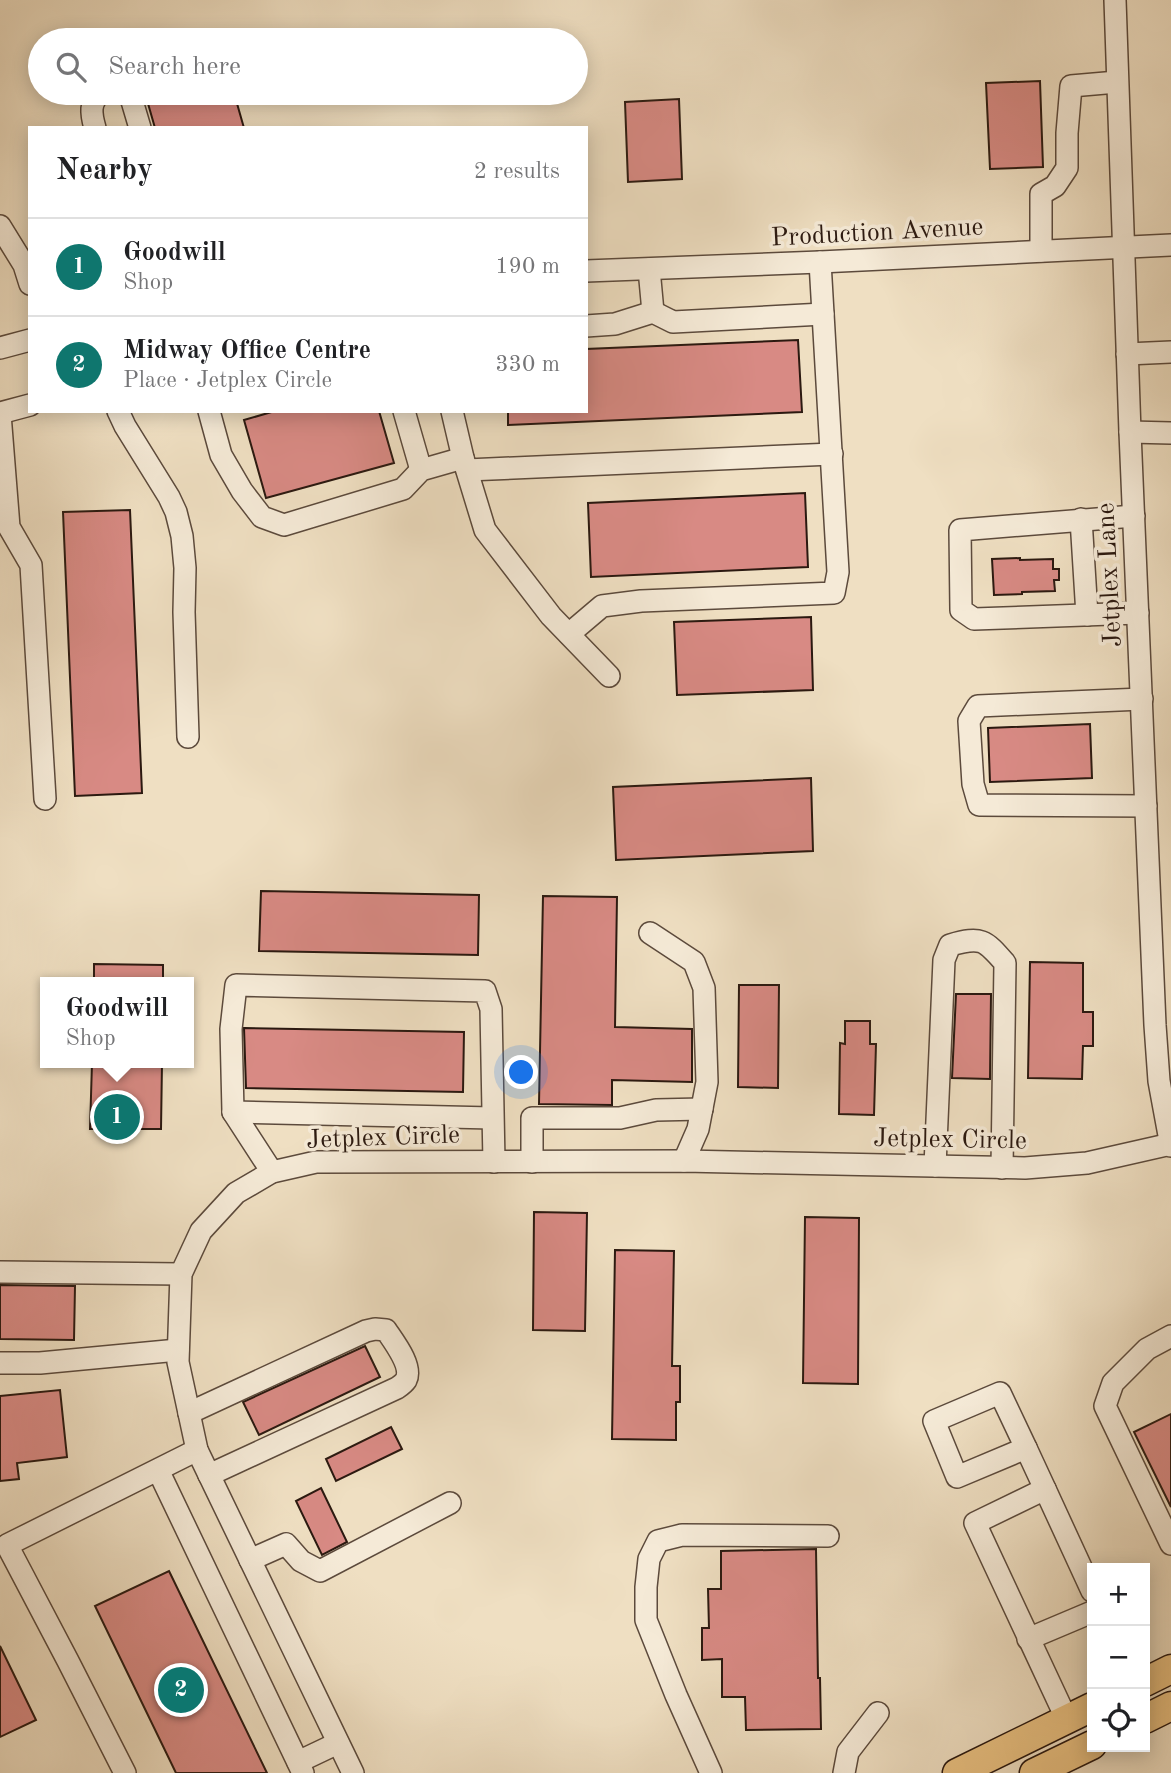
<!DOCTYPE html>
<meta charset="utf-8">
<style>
body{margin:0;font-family:"Old Standard TT",serif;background:#f6f6f6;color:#202124}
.controls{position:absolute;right:21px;bottom:21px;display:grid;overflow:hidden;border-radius:0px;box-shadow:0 4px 18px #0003}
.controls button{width:63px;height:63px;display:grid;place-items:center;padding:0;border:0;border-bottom:2px solid #e0e0e0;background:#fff;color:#202124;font:35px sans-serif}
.you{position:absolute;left:522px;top:1073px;width:24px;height:24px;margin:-18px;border:5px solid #fff;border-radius:50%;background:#1a73e8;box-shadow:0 0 0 10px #1a73e833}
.badge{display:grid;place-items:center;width:46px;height:46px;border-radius:50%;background:#0f766e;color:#fff;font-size:23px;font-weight:700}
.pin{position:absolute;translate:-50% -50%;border:4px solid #fff;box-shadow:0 2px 7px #0006}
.popup{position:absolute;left:40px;top:977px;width:154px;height:91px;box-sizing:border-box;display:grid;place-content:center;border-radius:0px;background:#fff;filter:drop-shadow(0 2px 5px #0005);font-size:23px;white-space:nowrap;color:#757577}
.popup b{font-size:26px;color:#202124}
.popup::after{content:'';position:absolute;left:50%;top:100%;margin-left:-14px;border:14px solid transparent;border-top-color:#fff}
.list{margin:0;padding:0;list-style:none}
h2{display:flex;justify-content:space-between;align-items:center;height:91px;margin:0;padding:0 28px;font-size:30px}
h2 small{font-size:23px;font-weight:400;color:#757577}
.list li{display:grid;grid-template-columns:46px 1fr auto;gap:21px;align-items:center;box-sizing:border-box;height:98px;padding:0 28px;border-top:2px solid #e0e0e0}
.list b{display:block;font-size:26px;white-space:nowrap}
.list p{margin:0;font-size:23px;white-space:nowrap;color:#757577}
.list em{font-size:23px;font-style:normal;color:#757577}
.icon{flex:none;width:38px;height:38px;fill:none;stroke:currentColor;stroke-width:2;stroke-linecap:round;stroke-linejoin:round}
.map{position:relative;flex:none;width:1171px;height:1773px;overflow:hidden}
.search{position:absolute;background:#fff;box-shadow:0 4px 18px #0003;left:28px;top:28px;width:560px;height:77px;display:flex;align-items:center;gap:18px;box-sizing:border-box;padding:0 24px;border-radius:38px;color:#757577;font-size:26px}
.panel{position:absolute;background:#fff;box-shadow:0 4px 18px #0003;left:28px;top:126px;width:560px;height:287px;border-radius:0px}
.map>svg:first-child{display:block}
.building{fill:#d88a84;stroke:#2b1910;stroke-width:2}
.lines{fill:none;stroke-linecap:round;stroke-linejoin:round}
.minor-casing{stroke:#5c4a3c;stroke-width:24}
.major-casing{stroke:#2b1910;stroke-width:31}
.minor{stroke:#f5ead7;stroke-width:21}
.major{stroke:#e8c081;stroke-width:28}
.labels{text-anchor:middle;stroke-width:7;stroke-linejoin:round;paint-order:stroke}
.street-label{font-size:26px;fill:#2b1910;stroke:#f5ead7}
</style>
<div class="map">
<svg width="1171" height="1773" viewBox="0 0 1171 1773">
<rect width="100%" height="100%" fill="#efdfc2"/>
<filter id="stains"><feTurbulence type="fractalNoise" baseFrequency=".00286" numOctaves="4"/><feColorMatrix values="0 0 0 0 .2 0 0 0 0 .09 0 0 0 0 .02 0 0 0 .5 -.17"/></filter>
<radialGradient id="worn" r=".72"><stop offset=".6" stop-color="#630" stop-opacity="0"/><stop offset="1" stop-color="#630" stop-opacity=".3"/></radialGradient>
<!-- building -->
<g class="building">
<path d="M1040,81L1043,167L990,169L986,83Z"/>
<path d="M145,93H234L244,128H155Z"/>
<path d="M679,99L682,179L628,182L625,102Z"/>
<path d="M798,340L802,412L508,425V411H586V349Z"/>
<path d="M275,411H379L394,463L266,498L244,420Z"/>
<path d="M805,493L808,567L591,577L588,503Z"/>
<path d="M130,510L142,793L75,796L63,512Z"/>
<path d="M1020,558V560L1053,559V569H1059V580H1054L1055,591L1022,592V594L994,595L992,559Z"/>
<path d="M811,617L813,690L677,695L674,622Z"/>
<path d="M1090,724L1092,778L990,782L988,728Z"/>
<path d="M811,778L813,851L616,860L613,787Z"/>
<path d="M261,891L479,895L478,955L259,951Z"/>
<path d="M543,896L617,897L615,1027L692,1029V1082L612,1080V1105L539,1104Z"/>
<path d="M1030,962L1083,963V1012H1093V1046H1083L1082,1079L1028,1078Z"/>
<path d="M94,964L163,965V982H94Z"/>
<path d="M739,985H779L778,1088L738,1087Z"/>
<path d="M956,994H991L990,1079L952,1078Z"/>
<path d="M845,1021H870V1044H876L874,1115L839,1114L840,1043L845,1044Z"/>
<path d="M244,1028L464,1032L463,1092L246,1088Z"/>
<path d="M92,1063H162L161,1129H90Z"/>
<path d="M534,1212L587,1213L585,1331L533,1330Z"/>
<path d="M805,1217L859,1218L858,1384L803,1383Z"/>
<path d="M615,1250L674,1251L672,1366H680V1402H676V1440L612,1439Z"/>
<path d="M0,1285L75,1286L74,1340L0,1339Z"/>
<path d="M365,1346L380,1377L259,1435L243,1402Z"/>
<path d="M60,1390L67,1457L17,1463L19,1479L0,1481V1396Z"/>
<path d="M1171,1414V1507L1134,1432Z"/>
<path d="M391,1427L402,1449L336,1481L326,1459Z"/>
<path d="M321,1488L347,1542L322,1555L296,1501Z"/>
<path d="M816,1549L818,1678H820L821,1729L746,1730L745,1697H722V1659L702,1660V1628H709L708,1589H721V1551Z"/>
<path d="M169,1571L267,1773H176L95,1606Z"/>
<path d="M0,1646L36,1720L0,1737Z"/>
</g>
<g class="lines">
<defs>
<g id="minor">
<path d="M1115,0L1130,432L1155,1025L1159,1081L1171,1146"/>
<path d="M127,93L132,101L140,128"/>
<path d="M95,128C91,114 89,102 101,93"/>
<path d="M0,226L24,265L30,284"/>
<path d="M1041,251V194L1055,186L1067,168V133L1071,86L1117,82"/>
<path d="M649,269L653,312"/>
<path d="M586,271L820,262L1171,245"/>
<path d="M586,326L615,324L653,312L673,322L823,314"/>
<path d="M0,348L30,340"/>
<path d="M1127,354L1171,352"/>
<path d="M118,411L125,426L169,497L176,512L182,536L185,568L184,612L188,737"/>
<path d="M209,411L221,455L242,491L262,517L284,525L403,489L421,470L463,458"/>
<path d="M404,411L421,470"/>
<path d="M452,411L463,458L485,530L551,616L609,676"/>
<path d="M0,413L30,405"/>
<path d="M0,414L9,527L31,565L45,799"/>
<path d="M1130,432L1171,433"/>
<path d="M467,470L832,454"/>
<path d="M1134,516L960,530L961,610L974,619L1138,613"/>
<path d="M1081,519L1087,615"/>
<path d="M569,634L602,606L641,601L834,593L838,572L820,262"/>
<path d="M1142,699L978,706L969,721L973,784L979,805L1146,806"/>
<path d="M650,933L694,962L704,988L707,1082L698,1129L684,1161"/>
<path d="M233,1112L492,1118"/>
<path d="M532,1162V1118H620L656,1110L702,1109"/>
<path d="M935,1166L944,960L950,945C982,936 985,940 1005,963L1002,1168"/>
<path d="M272,1172L233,1112L231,1029L236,985L485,991L491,1009L494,1162"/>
<path d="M0,1272L181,1274"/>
<path d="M1171,1336L1147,1349L1113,1383L1105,1406L1171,1544"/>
<path d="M0,1363H40L178,1350"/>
<path d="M1000,1393L1026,1448L957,1477L934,1421Z"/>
<path d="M189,1413L366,1331L375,1329L386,1330C394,1342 413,1366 406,1380C404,1383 400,1386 397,1388L209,1475"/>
<path d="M1026,1448L1045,1489L975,1523L1067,1720"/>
<path d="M158,1470L303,1773"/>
<path d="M1045,1489L1092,1591"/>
<path d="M250,1560L286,1544L301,1561L320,1571L450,1503"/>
<path d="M1028,1639L1092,1612"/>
<path d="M298,1762L338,1743"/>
<path d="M125,1773L68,1661L7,1545L197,1450"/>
<path d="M353,1773L197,1450L178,1362L181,1274L201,1231L236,1193L272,1172L316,1162L684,1161L1025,1168L1087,1163L1171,1144"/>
<path d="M711,1773L676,1695L646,1620V1587L649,1559L658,1541L682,1535L828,1536"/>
<path d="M844,1773L848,1752L878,1713"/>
</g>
<g id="major">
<path d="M1145,1682L1171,1669"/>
<path d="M1145,1719L1171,1706"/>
<path d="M957,1773L1092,1707"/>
<path d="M1034,1773L1092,1745"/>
</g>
</defs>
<!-- minor casing -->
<use href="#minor" class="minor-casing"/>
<!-- major casing -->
<use href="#major" class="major-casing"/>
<!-- minor -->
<use href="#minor" class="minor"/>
<!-- major -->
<use href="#major" class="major"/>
</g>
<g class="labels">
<!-- street labels -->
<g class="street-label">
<text transform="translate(877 231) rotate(-3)" y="9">Production Avenue</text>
<text transform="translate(1108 575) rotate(-93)" y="9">Jetplex Lane</text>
<text transform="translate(383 1136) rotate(-2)" y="9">Jetplex Circle</text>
<text transform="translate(950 1138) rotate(1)" y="9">Jetplex Circle</text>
</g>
</g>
<rect width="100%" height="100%" filter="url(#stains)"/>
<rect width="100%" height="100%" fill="url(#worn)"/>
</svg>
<div class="controls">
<button>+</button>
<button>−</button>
<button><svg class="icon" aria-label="locate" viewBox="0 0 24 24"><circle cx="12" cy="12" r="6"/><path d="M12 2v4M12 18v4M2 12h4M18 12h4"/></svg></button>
</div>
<div class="you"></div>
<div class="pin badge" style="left:117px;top:1117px">1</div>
<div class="popup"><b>Goodwill</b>Shop</div>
<div class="pin badge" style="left:181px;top:1690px">2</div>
<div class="search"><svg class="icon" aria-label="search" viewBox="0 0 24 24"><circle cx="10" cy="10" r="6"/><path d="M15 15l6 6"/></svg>Search here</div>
<section class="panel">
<h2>Nearby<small>2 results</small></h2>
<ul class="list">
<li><span class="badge">1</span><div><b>Goodwill</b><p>Shop</p></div><em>190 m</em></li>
<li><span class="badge">2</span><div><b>Midway Office Centre</b><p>Place · Jetplex Circle</p></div><em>330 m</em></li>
</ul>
</section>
</div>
